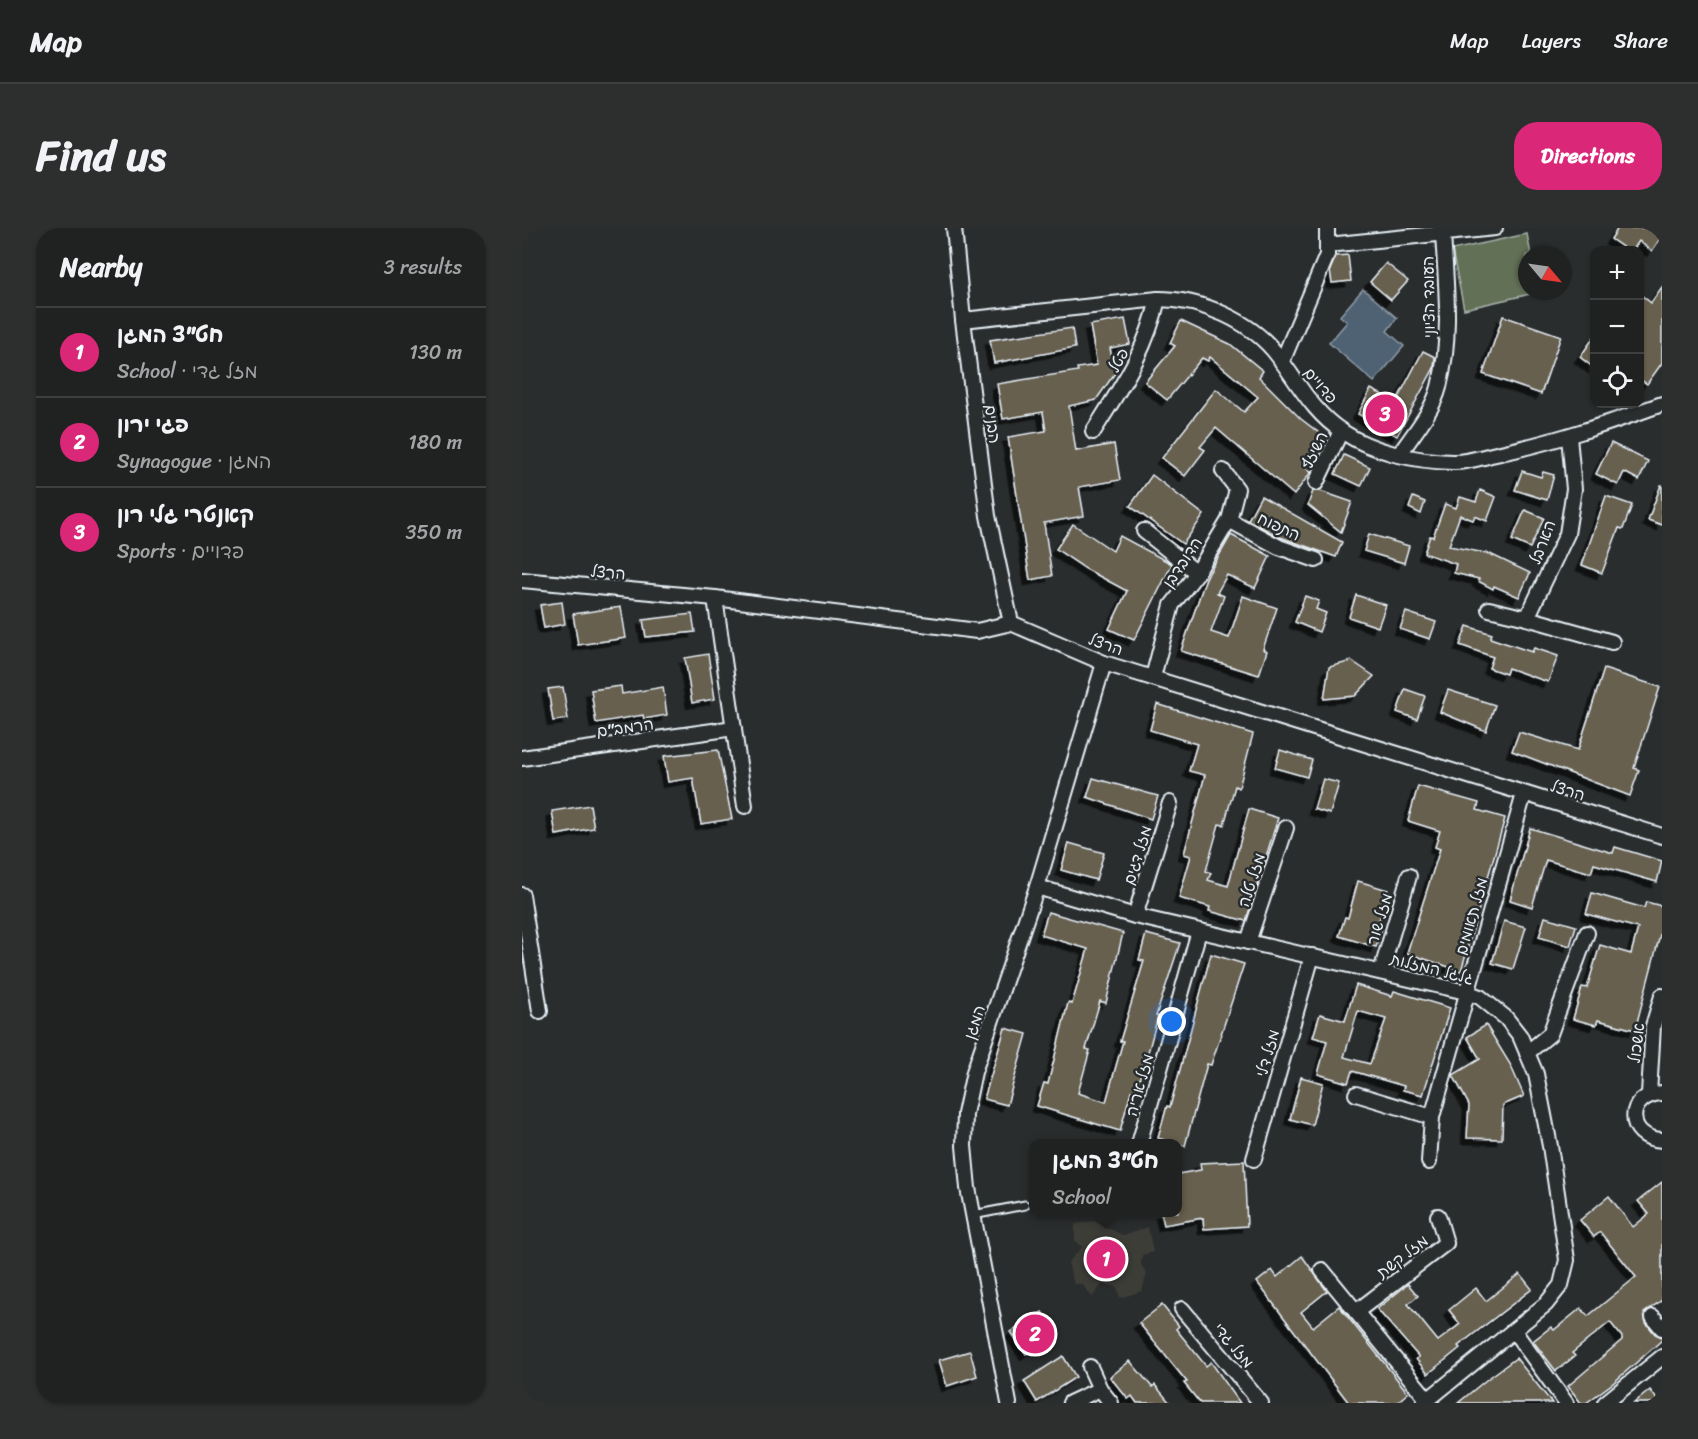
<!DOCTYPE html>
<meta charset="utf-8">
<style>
body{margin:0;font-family:Sriracha,"Playpen Sans Hebrew",sans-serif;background:#2d2f2f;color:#f1f3f6}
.controls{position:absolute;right:18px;top:18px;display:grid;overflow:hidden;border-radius:12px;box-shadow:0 2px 4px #0004}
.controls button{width:54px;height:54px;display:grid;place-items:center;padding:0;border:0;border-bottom:2px solid #3d3f40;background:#202222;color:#f1f3f6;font:30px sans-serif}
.compass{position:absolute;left:996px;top:18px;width:54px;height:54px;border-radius:50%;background:#202222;box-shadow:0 2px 4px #0004;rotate:119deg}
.you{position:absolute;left:650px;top:794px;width:21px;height:21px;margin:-15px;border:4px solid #fff;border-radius:50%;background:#1a73e8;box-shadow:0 0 0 9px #1a73e833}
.badge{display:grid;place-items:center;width:39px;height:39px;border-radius:50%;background:#db2777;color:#fff;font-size:20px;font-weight:700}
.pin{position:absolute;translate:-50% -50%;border:3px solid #fff;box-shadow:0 2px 6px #0006}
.popup{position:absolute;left:507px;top:911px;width:153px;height:78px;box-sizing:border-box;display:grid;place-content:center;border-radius:12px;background:#202222;filter:drop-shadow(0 2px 4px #0005);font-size:20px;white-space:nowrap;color:#a2a4a5}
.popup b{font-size:22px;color:#f1f3f6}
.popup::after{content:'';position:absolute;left:50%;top:100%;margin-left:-12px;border:12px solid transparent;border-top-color:#202222}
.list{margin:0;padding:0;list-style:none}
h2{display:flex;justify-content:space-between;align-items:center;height:78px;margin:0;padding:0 24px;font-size:26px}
h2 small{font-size:20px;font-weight:400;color:#a2a4a5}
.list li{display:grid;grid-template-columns:39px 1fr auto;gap:18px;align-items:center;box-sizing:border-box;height:90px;padding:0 24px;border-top:2px solid #3d3f40}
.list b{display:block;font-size:22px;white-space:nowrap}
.list p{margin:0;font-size:20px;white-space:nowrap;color:#a2a4a5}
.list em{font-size:20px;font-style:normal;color:#a2a4a5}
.icon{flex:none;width:33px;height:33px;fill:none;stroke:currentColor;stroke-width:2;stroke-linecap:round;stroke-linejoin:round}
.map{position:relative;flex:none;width:1140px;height:1175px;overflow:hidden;border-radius:24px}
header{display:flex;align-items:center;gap:36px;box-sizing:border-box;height:84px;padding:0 30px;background:#202222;border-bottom:2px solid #3d3f40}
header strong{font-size:28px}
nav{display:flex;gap:33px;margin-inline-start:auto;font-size:21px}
.intro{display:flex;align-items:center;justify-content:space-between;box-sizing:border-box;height:144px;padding:0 36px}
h1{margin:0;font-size:42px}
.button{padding:15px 27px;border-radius:24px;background:#db2777;color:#fff;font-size:21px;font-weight:700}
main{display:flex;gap:36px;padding:0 36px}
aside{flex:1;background:#202222;border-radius:24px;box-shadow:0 2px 4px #0004}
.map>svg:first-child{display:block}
.built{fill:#3d3c38}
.green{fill:#626f57;stroke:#a5b0a8;stroke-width:1.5}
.water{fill:#506273;stroke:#8d9ba8;stroke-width:1.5}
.building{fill:#686050;stroke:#e8f1f8;stroke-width:1.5;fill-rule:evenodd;filter:url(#shadow)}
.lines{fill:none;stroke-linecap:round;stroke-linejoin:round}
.service-casing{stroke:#e8f1f8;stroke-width:11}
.minor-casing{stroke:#e8f1f8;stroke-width:18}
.service{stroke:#2a2d2e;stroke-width:7}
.minor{stroke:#2a2d2e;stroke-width:14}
.labels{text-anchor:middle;stroke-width:5;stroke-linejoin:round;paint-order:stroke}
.street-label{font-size:16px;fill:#e8f1f8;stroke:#2a2d2e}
</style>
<header>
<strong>Map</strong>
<nav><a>Map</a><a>Layers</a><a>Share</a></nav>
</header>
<div class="intro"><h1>Find us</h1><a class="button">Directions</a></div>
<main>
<aside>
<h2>Nearby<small>3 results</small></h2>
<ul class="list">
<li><span class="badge">1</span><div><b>חט&quot;צ המגן</b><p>School · מזל גדי</p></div><em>130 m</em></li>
<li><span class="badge">2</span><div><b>פגי ירון</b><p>Synagogue · המגן</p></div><em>180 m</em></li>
<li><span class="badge">3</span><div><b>קאנטרי גלי רון</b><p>Sports · פדויים</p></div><em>350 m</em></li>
</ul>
</aside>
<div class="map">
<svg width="1140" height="1175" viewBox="0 0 1140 1175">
<defs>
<filter id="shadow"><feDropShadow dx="-5.5" dy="5.5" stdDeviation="0" flood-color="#0009"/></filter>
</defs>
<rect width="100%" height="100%" fill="#2a2d2e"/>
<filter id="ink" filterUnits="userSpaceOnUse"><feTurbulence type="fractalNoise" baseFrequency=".0167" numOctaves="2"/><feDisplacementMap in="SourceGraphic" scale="12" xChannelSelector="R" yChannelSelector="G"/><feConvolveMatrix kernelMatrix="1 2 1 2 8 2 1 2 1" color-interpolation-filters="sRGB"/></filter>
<g filter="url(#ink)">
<!-- built -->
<path class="built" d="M572,993L602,1008L626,999L631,1024L620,1027L619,1037L625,1045L620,1063L598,1070L595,1059L581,1056L570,1069L560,1056H552L546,1035L560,1019L553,1012V996Z"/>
<!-- green -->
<path class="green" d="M1005,6L1009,27H1005V63L1017,64L942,81L930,22Z"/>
<!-- water -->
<path class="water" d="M841,61L875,90L865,103L882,118L852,154L807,115L825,94L818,88Z"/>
<!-- building -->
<g class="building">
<path d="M1096,0H1140V8L1130,23L1117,13L1111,22H1105L1089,11Z"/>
<path d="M826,27L829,53L810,55L808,42L814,28Z"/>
<path d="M864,35L886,53L869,72L848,54Z"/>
<path d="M1140,59V135L1125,156L1118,151V66L1129,75Z"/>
<path d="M981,88L1039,108L1019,166L961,146Z"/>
<path d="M603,91L608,116L588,120L593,145L574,172L547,178L554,223L592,216L598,252L557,259L562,288L522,295L530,348L508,352L486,209L524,203L521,184L481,191L475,156L556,143L555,140L575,137L568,97Z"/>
<path d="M659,93L708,116L741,143L737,149L779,191L805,211L784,240L789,244L772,267L694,200L678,219L683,222L663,248L640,230L694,161L722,184L736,169L688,129L686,133L680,130L645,172L623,154L653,118L648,115Z"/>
<path d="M550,100L553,120L472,135L468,112Z"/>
<path d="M1072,109V140L1058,129Z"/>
<path d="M901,123L913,129L912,140L875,208L836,186L849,161L874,174Z"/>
<path d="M1089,215L1126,233L1117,252L1102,244L1096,257L1074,246Z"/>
<path d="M822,227L848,239L839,258L813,246Z"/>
<path d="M1000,243L1019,249L1021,244L1032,247L1025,272L993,262Z"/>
<path d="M630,247L682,287L661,316L608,278Z"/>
<path d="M1139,257H1140V297L1126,292Z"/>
<path d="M958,262L974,269L965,293L953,288L951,292L938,287L927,318L968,326L1008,345L997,369L972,358L971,361L956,353L957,351L932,345L934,336L902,325L908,308L911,309L923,276L934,280L938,269L954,274Z"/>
<path d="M791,263H798L830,274L819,304L786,277Z"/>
<path d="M739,268L820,314L814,329L758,309L726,292Z"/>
<path d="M1084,268L1110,277L1101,301L1097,300L1080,345L1060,337Z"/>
<path d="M891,269L903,274L899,286L887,280Z"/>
<path d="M1003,282L1022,290L1008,320L990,312Z"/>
<path d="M551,296L591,323L598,308L650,336L612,412L587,401L605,363L564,341L534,321Z"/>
<path d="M847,306L887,318L882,335L842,323Z"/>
<path d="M709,307L748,328L733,360L705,347L695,365L702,368L689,404L707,410L721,368L755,380L741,421L745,423L737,447L659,423L684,350Z"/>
<path d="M834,367L864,377L856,399L827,389Z"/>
<path d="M783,368L797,373L794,381L804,385L797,404L773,394Z"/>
<path d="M40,374L43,396L22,400L18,377Z"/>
<path d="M99,379L104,410L56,417L51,386Z"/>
<path d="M884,384L914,394L908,411L878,401Z"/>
<path d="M170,386L173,404L124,409L121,392Z"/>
<path d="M945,398L970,406L968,410L1010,424L1012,420L1036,428L1026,454L986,440L984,446L967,440L971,429L938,417Z"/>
<path d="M186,426L193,471L170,475L163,430Z"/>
<path d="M830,433L852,448L833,468L802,471L807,439Z"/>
<path d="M1082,441L1138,459L1112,540L1117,542L1108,568L990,523L997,504L1056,522Z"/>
<path d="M99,458L100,466L141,459L145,487L122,491L121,487L74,495L69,462Z"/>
<path d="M41,459L46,491L31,493L26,461Z"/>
<path d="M883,461L903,468L895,491L875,484Z"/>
<path d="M926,462L973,477L964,503L918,484Z"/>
<path d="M635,476L731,506L717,560L713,558L702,597L697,596L684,643L689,645L686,652L706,658L727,581L756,590L724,693L687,683L688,679L657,670L669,628L662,626L683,547L667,543L675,516L628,502Z"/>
<path d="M196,522L210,591L179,596L171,550L146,554L142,528Z"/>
<path d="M758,522L790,532L785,549L753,540Z"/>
<path d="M571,550L636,568L629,591L565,569Z"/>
<path d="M801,551L817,555L808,586L792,581Z"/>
<path d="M896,558L957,575L955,582L983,590L939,743L885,725L918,621L913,619L918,603L886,593Z"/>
<path d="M68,577L72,600L34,607L30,583Z"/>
<path d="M1008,600L1091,625L1093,619L1140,633L1135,654L1072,636L1069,645L1024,632L1010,679L988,672Z"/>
<path d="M547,615L582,625L574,652L539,642Z"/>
<path d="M836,653L866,662L855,699L860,700L854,719L817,708L823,689L826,690Z"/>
<path d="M1070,665L1122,680L1124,674L1140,678V699L1113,802L1076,792L1074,797L1051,791L1060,759L1065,760L1078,717L1109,726L1116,700L1064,686Z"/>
<path d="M526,684L601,705L584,775L578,773L564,821L568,822L556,865L584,874L601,813H598L622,733L617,732L624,706L658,715L634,788H636L627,821L613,864L609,863L598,903L515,878L522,855L526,856L546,775L550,776L566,721L519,707Z"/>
<path d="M1023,689L1054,698L1048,718L1017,709Z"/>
<path d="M982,693L1004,699L991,741L970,735Z"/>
<path d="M689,726L722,736L689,837L685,836L663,918L636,910L645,878L648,879Z"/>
<path d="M834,757L870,768L872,763L928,780L901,867L881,862L882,858L830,843L826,855L796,846L805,813L791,809L798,786L823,793ZM836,783L864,791L848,836L822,829Z"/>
<path d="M964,797L988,836L1002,868L981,877L980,911L945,910L947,877L931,847L958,831L945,809Z"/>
<path d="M483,800L505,806L485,877L462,871Z"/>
<path d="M779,849L801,855L790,897L768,891Z"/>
<path d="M722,933L725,998L682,1001L681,990L642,997L639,984H656V946L679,942L678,935Z"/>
<path d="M1140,954V1072L1122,1085L1124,1095L1133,1106L1140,1109V1112L1091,1155L1064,1175H1059L1046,1158L1100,1112V1109L1088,1094L1050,1125L1053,1128L1034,1143L1011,1113L1029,1099L1032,1102L1059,1080L1066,1088L1114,1049L1078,1004L1072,1009L1058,992L1087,968L1111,999L1127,986L1116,973Z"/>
<path d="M780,1028L805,1063L779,1084L791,1099L817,1078L886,1165L874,1175H827L735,1054L750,1042L755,1049Z"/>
<path d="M998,1046L1010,1061L936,1118L938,1120L906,1146L894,1131L897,1129L855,1081L886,1056L896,1068L886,1076L916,1113L938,1096L927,1082L954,1060L964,1073Z"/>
<path d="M640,1077L657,1098L654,1101L684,1138L689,1134L718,1175H678L662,1155L665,1154L617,1095Z"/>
<path d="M520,1084L535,1105L504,1126L489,1104Z"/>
<path d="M448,1123L455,1148L425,1158L417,1132Z"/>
<path d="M541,1128L554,1149L515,1174L502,1153Z"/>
<path d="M994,1130L1030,1175H936L964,1152Z"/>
<path d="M608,1133L630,1159L633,1157L648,1175H615L610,1168L606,1171L588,1149Z"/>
<path d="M1128,1162L1138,1175H1112Z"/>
</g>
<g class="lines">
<defs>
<path id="service" d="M451,987L503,977"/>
<g id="minor">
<path d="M432,0L441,92L466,288L489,395"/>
<path d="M806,17L973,0"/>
<path d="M441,92L636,71C679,71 730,93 756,128C776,155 792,186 821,204C851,224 893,233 930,234C944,235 960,229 974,226C1032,214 1085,196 1140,176"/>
<path d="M760,134L805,27V0"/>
<path d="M571,204C599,159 624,124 636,71"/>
<path d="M1047,209L1052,261L1045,306L1005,390L1090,414"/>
<path d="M877,227C891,206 911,183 917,159C930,109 924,57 921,6"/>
<path d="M794,255L819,203"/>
<path d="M707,292L757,319L794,332"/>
<path d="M622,303L675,345"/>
<path d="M0,352L193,370L455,403L489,395L582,435L1140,608"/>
<path d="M193,370L223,578"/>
<path d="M967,381L1005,390"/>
<path d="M631,449L650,377L675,345L707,292L715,261L701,243"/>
<path d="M0,530L212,500"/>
<path d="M515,659L613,688L944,764L958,769L984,790L998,808L1014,846L1028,918L1045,1032L1039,1057L1024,1076L902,1175"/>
<path d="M0,667L18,783"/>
<path d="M613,688L648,575"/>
<path d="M726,714L764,600"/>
<path d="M859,744L887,648"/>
<path d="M1005,825L1028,806L1065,705"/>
<path d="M1140,865C1103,867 1103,910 1140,912"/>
<path d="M834,866L910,889"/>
<path d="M1127,866L1131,798L1140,768"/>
<path d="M617,916L677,703"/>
<path d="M732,931L790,728"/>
<path d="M907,934L910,889L1002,566"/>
<path d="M800,1042L906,1172"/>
<path d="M660,1081L739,1175"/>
<path d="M834,1084L924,1015L916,988"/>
<path d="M1131,1089L1140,1100"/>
<path d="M992,1103L1044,1175"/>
<path d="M568,1139L578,1161"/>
<path d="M487,1175L446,960L442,918L443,886L452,844L515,659L582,435"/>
<path d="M548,1175L578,1161L589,1175"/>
<path d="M1083,1175L1140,1129"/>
</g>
</defs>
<!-- service casing -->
<use href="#service" class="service-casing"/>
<!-- minor casing -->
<use href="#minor" class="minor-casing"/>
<!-- service -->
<use href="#service" class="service"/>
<!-- minor -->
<use href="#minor" class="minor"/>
</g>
</g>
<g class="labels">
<!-- street labels -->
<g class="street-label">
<text transform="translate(906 69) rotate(-91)" y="6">העובד הציוני</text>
<text transform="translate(596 132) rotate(-61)" y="6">פטל</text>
<text transform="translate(799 157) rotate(49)" y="6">פדויים</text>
<text transform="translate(471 196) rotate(83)" y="6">הבנים</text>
<text transform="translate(792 222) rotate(-64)" y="6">השיזף</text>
<text transform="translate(757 298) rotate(25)" y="6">התפוח</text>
<text transform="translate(1020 314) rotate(-69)" y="6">הארבל</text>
<text transform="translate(660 334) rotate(-56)" y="6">הדובדבן</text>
<text transform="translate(86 344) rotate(5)" y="6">הרצל</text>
<text transform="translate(584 416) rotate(20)" y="6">הרצל</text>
<text transform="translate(103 499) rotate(-8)" y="6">הרמב"ם</text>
<text transform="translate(1046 562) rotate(17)" y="6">הרצל</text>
<text transform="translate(615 627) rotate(-73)" y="6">מזל דגים</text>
<text transform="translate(729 652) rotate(-72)" y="6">מזל טלה</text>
<text transform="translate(949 688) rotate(-74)" y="6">מזל תאומים</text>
<text transform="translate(857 691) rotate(-73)" y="6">מזל שור</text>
<text transform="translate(910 740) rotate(14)" y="6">גלגל המזלות</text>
<text transform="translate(452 794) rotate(-71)" y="6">המגן</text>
<text transform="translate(1114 815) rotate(-83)" y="6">אשכול</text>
<text transform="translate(745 825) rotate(-74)" y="6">מזל דלי</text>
<text transform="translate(617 857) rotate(-74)" y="6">מזל אריה</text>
<text transform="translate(880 1028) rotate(-37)" y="6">מזל קשת</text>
<text transform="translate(712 1117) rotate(50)" y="6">מזל גדי</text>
</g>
</g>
</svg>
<div class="controls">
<button>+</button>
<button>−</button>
<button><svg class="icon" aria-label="locate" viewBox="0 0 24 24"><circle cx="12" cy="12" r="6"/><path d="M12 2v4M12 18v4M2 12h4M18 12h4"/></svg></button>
</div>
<svg class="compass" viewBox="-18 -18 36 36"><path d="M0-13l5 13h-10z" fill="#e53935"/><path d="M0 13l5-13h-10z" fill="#a2a4a5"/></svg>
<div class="you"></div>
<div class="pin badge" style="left:584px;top:1031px">1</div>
<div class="popup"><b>חט&quot;צ המגן</b>School</div>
<div class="pin badge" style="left:513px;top:1106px">2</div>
<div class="pin badge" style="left:863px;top:186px">3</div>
</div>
</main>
